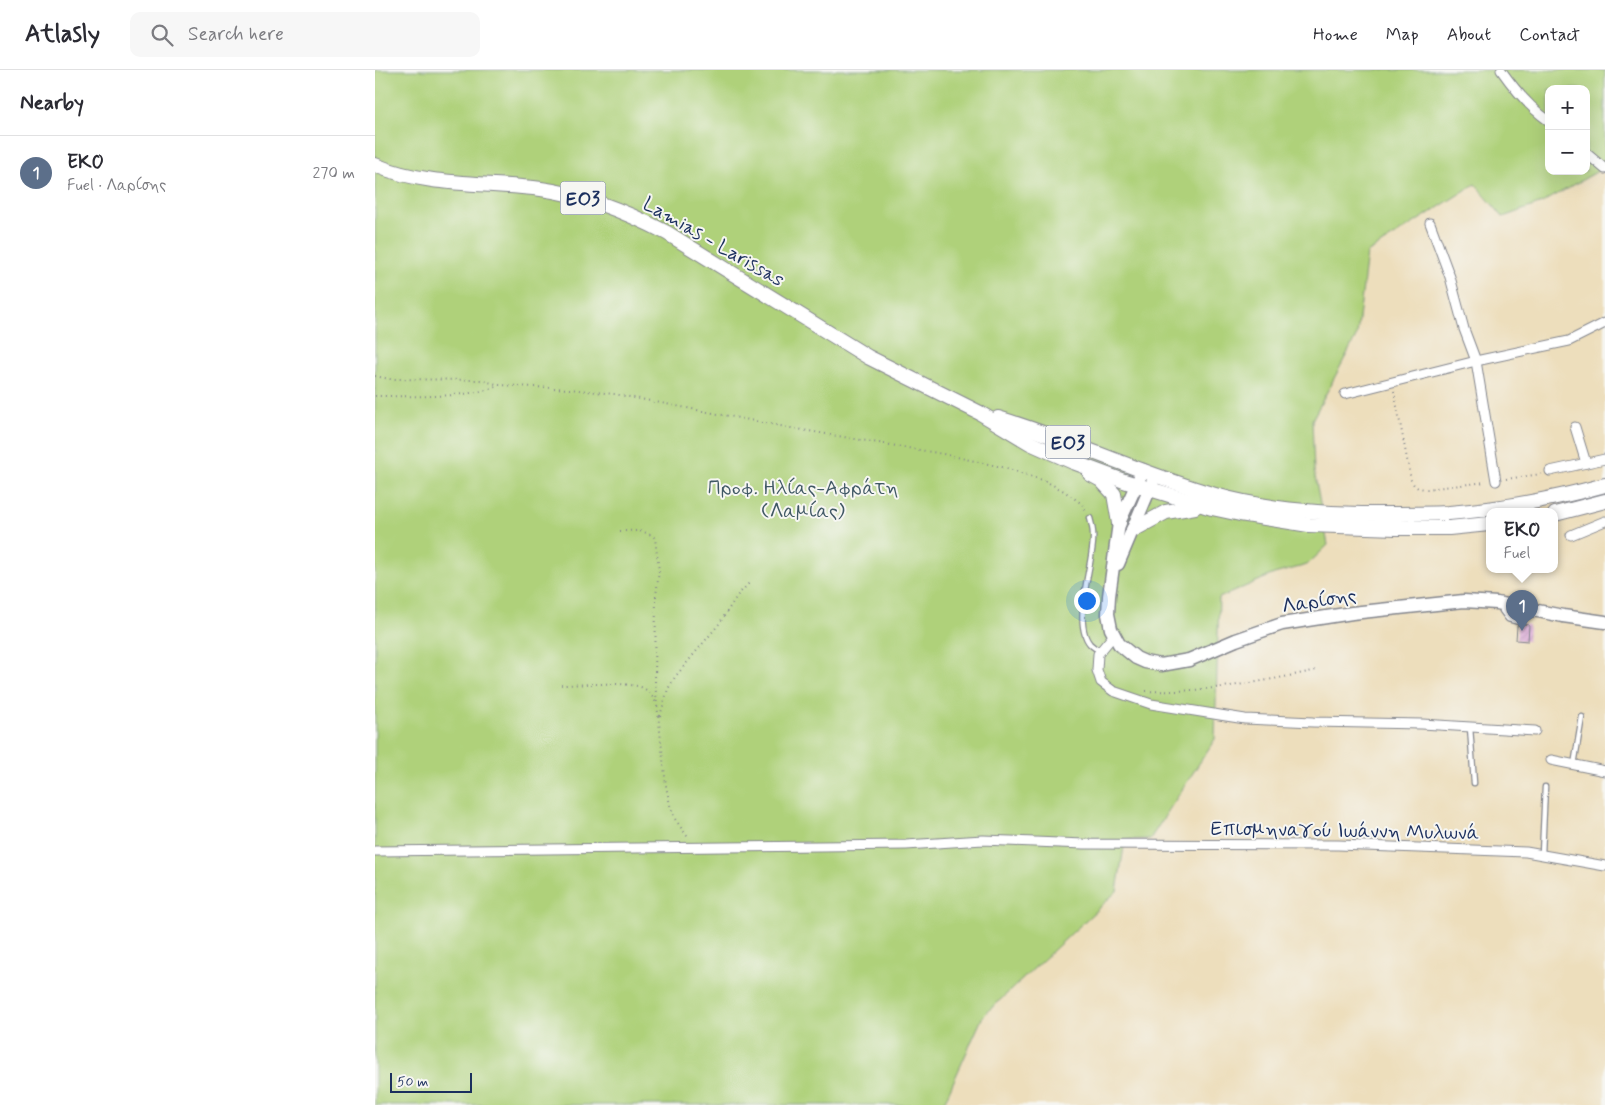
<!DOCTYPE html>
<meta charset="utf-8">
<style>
body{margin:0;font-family:Mynerve,sans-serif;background:#f7f7f7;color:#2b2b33}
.controls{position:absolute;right:15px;top:15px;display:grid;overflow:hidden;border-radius:10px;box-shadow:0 5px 20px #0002}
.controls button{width:45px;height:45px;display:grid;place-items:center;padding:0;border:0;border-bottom:1px solid #e1e1e2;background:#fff;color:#2b2b33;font:25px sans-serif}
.scale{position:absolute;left:15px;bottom:12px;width:82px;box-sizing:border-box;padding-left:5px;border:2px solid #1b2f5e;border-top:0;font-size:14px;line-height:18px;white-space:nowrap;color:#1b2f5e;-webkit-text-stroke:4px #f6f6f2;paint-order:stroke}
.you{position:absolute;left:711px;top:530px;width:18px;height:18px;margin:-12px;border:4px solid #fff;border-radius:50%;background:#1a73e8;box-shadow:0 0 0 8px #1a73e833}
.badge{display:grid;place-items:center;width:32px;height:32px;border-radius:50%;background:#7c3aed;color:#fff;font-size:16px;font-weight:700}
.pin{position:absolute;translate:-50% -41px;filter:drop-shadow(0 1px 2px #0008)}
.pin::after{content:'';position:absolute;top:26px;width:18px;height:15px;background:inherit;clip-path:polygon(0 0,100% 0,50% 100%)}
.popup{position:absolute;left:1111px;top:438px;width:72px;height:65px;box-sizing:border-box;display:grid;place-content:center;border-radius:10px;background:#fff;filter:drop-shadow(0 1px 4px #0005);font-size:16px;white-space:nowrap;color:#7c7c81}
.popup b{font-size:19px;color:#2b2b33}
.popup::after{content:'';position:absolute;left:50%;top:100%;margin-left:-10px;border:10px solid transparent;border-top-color:#fff}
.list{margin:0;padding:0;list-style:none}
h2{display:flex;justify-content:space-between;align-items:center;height:65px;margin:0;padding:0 20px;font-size:21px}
h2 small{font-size:16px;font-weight:400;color:#7c7c81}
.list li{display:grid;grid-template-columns:32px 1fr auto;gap:15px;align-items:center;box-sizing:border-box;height:75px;padding:0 20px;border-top:1px solid #e1e1e2}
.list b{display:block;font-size:19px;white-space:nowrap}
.list p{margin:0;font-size:16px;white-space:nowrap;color:#7c7c81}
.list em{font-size:16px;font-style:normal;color:#7c7c81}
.icon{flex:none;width:28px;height:28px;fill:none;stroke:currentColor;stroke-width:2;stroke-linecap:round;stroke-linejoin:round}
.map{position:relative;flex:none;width:1230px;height:1035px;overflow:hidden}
header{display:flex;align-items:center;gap:30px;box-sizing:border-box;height:70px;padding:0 25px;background:#fff;border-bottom:1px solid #e1e1e2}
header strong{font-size:24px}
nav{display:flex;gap:28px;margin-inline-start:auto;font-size:18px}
.search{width:350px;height:45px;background:#f7f7f7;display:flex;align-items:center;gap:12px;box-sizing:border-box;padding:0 18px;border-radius:10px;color:#7c7c81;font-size:19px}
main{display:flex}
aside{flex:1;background:#fff}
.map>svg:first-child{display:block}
.park{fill:#afd17a;stroke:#65806c;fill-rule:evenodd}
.building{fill:url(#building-hatch)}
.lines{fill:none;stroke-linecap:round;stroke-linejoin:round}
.lane-casing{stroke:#84868d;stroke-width:7}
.street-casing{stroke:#84868d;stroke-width:11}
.secondary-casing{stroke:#84868d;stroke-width:15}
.primary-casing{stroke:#84868d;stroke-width:16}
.path{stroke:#84868d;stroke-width:2;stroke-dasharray:1 4;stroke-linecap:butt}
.lane{stroke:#fff;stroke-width:4.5}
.street{stroke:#fff;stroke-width:9}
.secondary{stroke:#fff;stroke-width:12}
.primary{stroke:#fff;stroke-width:14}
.labels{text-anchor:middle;stroke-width:4;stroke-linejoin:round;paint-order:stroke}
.shield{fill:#f6f6f2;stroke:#5d6b8a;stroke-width:1}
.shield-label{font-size:19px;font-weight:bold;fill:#1b2f5e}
.street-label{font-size:20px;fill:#1b2f5e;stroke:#f6f6f2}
.park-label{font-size:20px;fill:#405865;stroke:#f6f6f2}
</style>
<header>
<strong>Atlasly</strong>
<div class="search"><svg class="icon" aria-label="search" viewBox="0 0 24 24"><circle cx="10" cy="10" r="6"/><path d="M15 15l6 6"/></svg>Search here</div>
<nav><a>Home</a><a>Map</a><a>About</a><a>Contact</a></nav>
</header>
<main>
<aside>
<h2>Nearby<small></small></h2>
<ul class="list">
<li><span class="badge" style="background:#5c6f8a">1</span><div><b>EKO</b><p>Fuel · Λαρίσης</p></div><em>270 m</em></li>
</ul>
</aside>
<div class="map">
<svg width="1230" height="1035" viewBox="0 0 1230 1035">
<defs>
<pattern id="building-hatch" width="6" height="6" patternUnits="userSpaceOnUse" patternTransform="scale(1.25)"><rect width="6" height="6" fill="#dbabd6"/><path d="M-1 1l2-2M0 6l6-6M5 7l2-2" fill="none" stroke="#bb93ba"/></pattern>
</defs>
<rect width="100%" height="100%" fill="#f6f6f2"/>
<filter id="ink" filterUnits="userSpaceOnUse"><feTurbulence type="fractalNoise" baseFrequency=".02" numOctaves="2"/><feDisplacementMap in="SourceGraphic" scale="10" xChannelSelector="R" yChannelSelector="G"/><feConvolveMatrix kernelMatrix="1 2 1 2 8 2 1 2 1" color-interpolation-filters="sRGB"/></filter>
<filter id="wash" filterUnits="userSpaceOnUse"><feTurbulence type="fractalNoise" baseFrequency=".0096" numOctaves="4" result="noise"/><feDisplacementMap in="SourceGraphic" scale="20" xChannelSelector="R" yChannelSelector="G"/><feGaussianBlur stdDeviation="1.12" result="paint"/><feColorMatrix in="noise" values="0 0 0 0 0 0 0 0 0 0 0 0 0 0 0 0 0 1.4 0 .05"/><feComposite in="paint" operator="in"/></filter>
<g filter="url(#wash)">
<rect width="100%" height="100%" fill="#eddebc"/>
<!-- park -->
<path class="park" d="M0,0H1230V97L1167,133L1128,147L1100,114L992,183L982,265L937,350L939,401L953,475L932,495L899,504L844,528L840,669L775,769L750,770L742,821L608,946L568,1035H0ZM1174,19H1211V101H1174Z"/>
<g id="blocks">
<!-- building -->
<path class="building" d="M1148,554L1154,555L1153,571L1141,570L1142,556Z"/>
</g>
</g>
<g filter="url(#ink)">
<use href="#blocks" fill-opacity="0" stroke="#84868d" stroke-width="1"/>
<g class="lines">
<defs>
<g id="lane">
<path d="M715,448C717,455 719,463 718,471C717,497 697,553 715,574C718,577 721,579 725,580"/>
<path d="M1127,541L1133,549L1144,552L1152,547"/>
<path d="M1095,657L1099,713"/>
<path d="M1199,695L1207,647"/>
<path d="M1167,784L1170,717"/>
</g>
<g id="street">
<path d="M1126,0C1140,20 1154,37 1174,51"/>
<path d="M1211,83L1230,99"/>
<path d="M1055,153L1075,207L1089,259L1101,291L1121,411"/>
<path d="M970,324L1101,291L1194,271L1230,253"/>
<path d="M1200,357L1211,393"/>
<path d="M1175,401L1230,389"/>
<path d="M1196,465L1230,451"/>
<path d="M738,566L723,584L722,600L726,612L738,621L776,634L870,649L938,652L1047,654L1160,661"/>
<path d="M1176,690L1230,701"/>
<path d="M0,781L531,775L608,770L709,774L963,775L1151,782L1230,796"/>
</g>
<g id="secondary">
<path d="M768,400L744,453L734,526L733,544L736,559L744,574L761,588L770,592L786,595L814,590L861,570L907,554L977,543L1089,531L1122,533L1188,546L1230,552"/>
<path d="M743,494L778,411"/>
</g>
<g id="primary">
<path d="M0,95C52,117 111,112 166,119C211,125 252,142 292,163L493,287L605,343L655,373L698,392L749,411L837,438L865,444L934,455L1021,458H1074L1114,454"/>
<path d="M623,348C696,370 766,404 840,425C893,440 948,444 1002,444C1026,444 1050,444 1074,443C1127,439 1179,429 1230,415"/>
<path d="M715,404L726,410L739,424L744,453"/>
<path d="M1180,444L1230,431"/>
<path d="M758,460L791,442L820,437"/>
</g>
</defs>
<!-- lane casing -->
<use href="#lane" class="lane-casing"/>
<!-- street casing -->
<use href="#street" class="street-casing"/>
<!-- secondary casing -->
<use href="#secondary" class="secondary-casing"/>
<!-- primary casing -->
<use href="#primary" class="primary-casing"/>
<!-- path -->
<g class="path">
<path d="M0,306L15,309L105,310L125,315L195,319L239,324L416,358L568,384L631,398L670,411L689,421L707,434L711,442"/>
<path d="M1019,321L1036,410L1039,415L1043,418L1052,419L1111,412"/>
<path d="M0,326C38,326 89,329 124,316"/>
<path d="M1131,409L1166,404"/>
<path d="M245,461C257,461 270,459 280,468L284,501L281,526L280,612L282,634L291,716L295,735L300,749L314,769"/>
<path d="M186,615C203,615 255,611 268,618C274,621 278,627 281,633"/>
<path d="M771,621C828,623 887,612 942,600"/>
<path d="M285,646L293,619L300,607L344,554L362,526L376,511"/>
</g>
<!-- lane -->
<use href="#lane" class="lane"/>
<!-- street -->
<use href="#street" class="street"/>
<!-- secondary -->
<use href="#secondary" class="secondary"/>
<!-- primary -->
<use href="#primary" class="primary"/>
</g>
</g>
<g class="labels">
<!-- shield labels -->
<g class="shield">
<rect x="185.5" y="111.5" width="45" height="33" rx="4"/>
<rect x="670.5" y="355.5" width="45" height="33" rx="4"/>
</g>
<g class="shield-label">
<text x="208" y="135">ΕΟ3</text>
<text x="693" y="379">ΕΟ3</text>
</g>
<!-- street labels -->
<g class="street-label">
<text transform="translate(339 171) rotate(30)" y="7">Lamias - Larissas</text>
<text transform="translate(944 530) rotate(-9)" y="7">Λαρίσης</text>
<text transform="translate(970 760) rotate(1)" y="7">Επισμηναγού Ιωάννη Μυλωνά</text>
</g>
<!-- park labels -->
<g class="park-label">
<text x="428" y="424">Προφ. Ηλίας-Αφράτη<tspan x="428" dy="23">(Λαμίας)</tspan></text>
</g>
</g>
</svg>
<div class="controls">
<button>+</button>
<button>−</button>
</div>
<div class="scale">50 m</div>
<div class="you"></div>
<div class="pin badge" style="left:1147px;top:561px;background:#5c6f8a">1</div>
<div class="popup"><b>EKO</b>Fuel</div>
</div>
</main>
